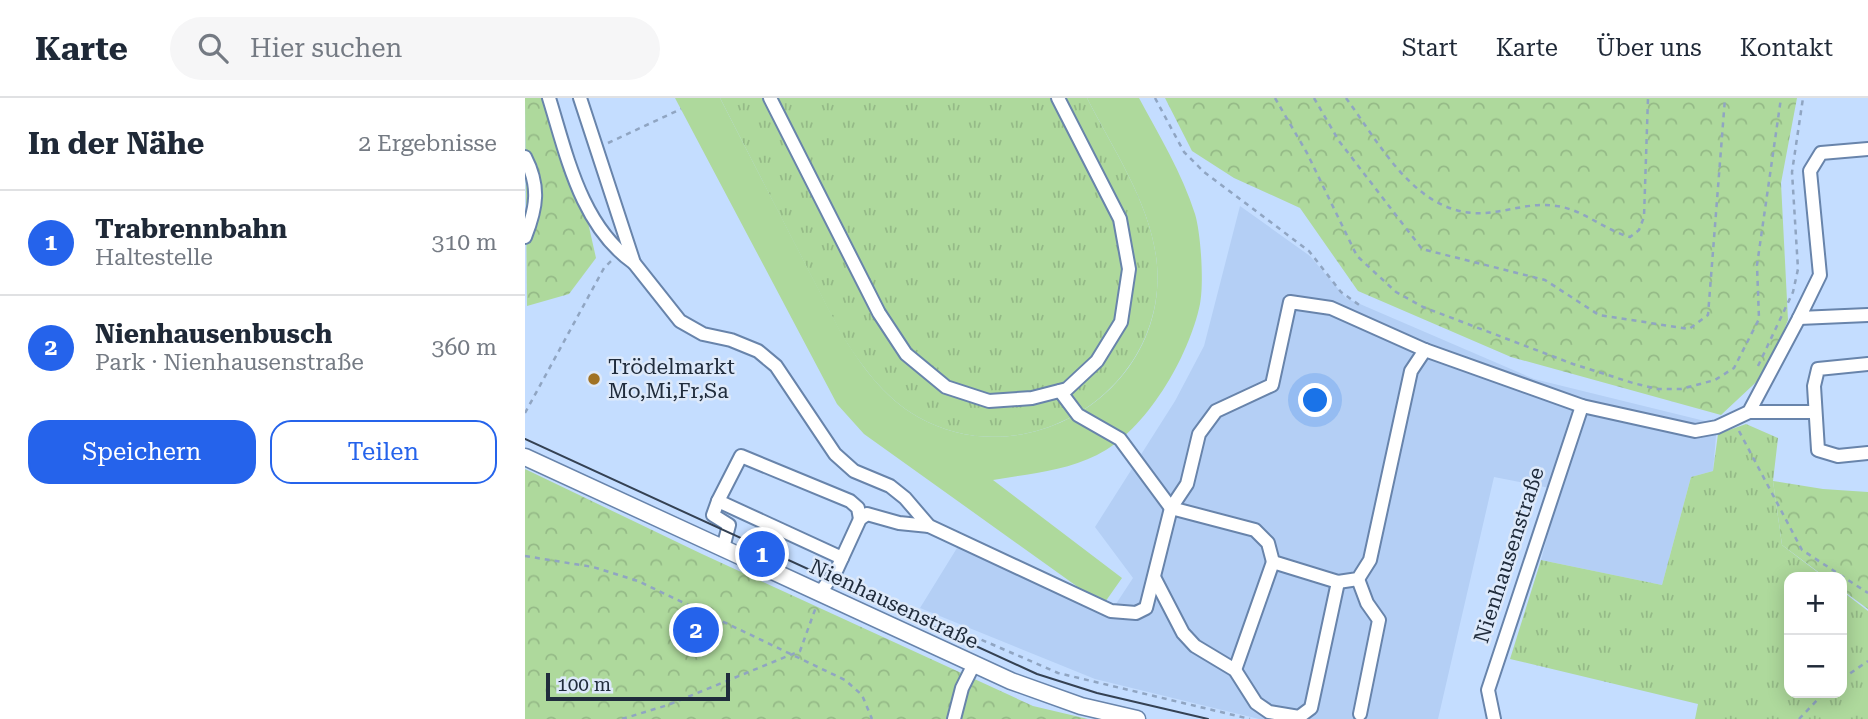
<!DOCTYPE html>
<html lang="de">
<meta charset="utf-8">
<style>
body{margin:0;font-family:"Roboto Serif",serif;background:#f6f6f7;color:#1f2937}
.controls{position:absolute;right:21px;bottom:21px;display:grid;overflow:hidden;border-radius:14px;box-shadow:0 4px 18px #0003}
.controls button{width:63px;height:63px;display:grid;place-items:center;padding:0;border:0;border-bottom:2px solid #e0e1e3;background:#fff;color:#1f2937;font:35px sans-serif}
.scale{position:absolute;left:21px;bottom:18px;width:184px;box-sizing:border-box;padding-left:7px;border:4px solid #202c3c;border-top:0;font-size:19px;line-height:24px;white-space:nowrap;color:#202c3c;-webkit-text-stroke:5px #dde9fa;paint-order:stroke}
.you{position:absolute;left:791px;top:303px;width:24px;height:24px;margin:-18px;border:5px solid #fff;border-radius:50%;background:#1a73e8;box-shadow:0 0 0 10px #1a73e833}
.badge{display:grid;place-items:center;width:46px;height:46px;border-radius:50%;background:#2563eb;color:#fff;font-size:23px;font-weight:700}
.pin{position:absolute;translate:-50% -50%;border:4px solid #fff;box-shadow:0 2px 7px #0006}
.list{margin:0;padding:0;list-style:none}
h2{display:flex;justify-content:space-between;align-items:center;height:91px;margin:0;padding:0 28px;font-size:30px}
h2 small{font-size:23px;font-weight:400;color:#747a83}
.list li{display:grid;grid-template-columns:46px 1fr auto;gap:21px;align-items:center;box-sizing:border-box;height:105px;padding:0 28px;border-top:2px solid #e0e1e3}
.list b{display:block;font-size:26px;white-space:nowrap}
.list p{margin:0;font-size:23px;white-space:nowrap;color:#747a83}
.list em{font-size:23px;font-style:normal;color:#747a83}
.actions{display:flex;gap:14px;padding:21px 28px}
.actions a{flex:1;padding:16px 0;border:2px solid #2563eb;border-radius:21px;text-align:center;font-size:24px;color:#2563eb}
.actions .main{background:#2563eb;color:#fff}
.icon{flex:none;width:38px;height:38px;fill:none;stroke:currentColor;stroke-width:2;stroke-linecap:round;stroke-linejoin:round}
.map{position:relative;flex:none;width:1343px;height:621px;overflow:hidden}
header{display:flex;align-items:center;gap:42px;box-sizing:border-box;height:98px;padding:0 35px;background:#fff;border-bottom:2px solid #e0e1e3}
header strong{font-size:33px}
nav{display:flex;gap:38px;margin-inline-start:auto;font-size:24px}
.search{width:490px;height:63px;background:#f6f6f7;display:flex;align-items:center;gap:18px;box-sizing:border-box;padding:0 24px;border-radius:38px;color:#747a83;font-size:26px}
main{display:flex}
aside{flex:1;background:#fff}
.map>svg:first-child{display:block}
.built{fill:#b4cff5}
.grass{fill:url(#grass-tufts)}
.forest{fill:url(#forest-crowns)}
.garden{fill:#aed99c}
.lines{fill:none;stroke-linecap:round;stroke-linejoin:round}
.minor-casing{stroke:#6884ab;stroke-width:16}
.major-casing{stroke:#6884ab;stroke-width:19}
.path{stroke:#90a5c2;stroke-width:2.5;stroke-dasharray:5 5;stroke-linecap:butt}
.minor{stroke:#fff;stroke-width:12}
.major{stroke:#fff;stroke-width:16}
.tram{stroke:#344153;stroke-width:2}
.poi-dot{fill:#a07224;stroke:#dde9fa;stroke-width:2.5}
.labels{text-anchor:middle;stroke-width:5;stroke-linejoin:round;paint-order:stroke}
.poi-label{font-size:21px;fill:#202c3c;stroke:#dde9fa;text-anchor:start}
.street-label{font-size:21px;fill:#202c3c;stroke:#dde9fa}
</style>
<header>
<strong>Karte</strong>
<div class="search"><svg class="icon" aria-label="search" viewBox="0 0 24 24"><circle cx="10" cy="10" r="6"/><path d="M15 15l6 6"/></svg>Hier suchen</div>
<nav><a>Start</a><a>Karte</a><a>Über uns</a><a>Kontakt</a></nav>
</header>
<main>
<aside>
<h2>In der Nähe<small>2 Ergebnisse</small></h2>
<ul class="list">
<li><span class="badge">1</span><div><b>Trabrennbahn</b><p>Haltestelle</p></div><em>310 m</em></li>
<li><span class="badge">2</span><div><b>Nienhausenbusch</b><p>Park · Nienhausenstraße</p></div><em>360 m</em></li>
</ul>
<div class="actions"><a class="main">Speichern</a><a>Teilen</a></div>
</aside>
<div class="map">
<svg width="1343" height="621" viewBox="0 0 1343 621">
<defs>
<pattern id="grass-tufts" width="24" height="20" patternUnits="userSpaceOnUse" patternTransform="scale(1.75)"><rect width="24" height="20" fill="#aed99c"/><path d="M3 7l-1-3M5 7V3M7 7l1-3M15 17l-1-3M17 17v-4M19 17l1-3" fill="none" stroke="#95ba87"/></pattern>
<pattern id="forest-crowns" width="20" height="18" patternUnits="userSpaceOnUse" patternTransform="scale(1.75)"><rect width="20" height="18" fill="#aed99c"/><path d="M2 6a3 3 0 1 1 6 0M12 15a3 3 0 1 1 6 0" fill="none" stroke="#95ba87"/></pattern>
</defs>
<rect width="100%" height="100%" fill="#c4ddff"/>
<!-- built -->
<path class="built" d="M715,108L785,158L821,200L1009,281L1192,326L1188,373L1166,379L1137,487L1016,462L1035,392L969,379L913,621H734L570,581L395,510L440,437L585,515L608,480L570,429L650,303L679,248Z"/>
<!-- grass -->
<g class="grass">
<path d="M195,0H562C592,59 638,123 632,192C622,306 492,375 393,319C358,299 336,267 315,234Z"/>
<path d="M1221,326L1253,340L1248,383L1257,447L1299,479H1264V595H1317V493L1343,513V621H1170L1173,606L985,561L1016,462L1137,487L1166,379L1188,373L1193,336Z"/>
</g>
<!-- forest -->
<g class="forest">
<path d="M0,0H22L62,120L71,160L44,196L2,208Z"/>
<path d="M640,0H1272L1256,85L1263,222L1242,274L1196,317L986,259L833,193L775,110L709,80L667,53Z"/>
<path d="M0,371L177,456L508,608L563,621H0Z"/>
<path d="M1248,383L1298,391L1343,394V511L1317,492V479H1300L1257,447Z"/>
</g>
<!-- garden -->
<path class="garden" d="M150,0H195L315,233C336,267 358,299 393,319C492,375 623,306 632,192C638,123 592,59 562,0H614C634,37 657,75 670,116C676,136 679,185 675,206C664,259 621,333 572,357C540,373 503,376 468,382L597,480L578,507L339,336L312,306Z"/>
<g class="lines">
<defs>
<g id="minor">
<path d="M24,0C42,58 56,128 109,165"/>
<path d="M55,0L109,165L155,223L178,236L206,242L233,253L251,268L310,356L329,373L365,388L380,400L404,428L586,513L611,515L621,510L646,410L662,386L674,336L691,313L747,287L765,204L806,210L900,252L1057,308L1170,333L1192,329L1224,314L1274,220"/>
<path d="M245,0L354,215L381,256L421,289L464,303L507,300L542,291L572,263L596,224L604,171L595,121L533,0"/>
<path d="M1343,51L1296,55L1285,73L1295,177L1274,220L1343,217"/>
<path d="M0,59C15,88 12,109 0,139"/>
<path d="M1343,266L1293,271L1289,288L1293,352L1313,358L1343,355"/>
<path d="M535,293L553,317L595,341L646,410L730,432L743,445L748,464L813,484L833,481L845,462L886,273L900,252"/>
<path d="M1224,314H1289"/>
<path d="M193,403L188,417L204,427L198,450"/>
<path d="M317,460L193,403L216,358L325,403L333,410L335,421"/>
<path d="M630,481L658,535L670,548L710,572L731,605L744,614L774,619L786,610L813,484"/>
<path d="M833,481L842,505L854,522L835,616"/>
<path d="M295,495L312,471L335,421L342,416L374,425L404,428"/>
<path d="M710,572L748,464"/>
<path d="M429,621L437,590L449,566"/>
<path d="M969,621L963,592L1057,308"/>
</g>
<path id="major" d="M0,359L486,583L556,608L612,621"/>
</defs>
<!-- minor casing -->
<use href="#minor" class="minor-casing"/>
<!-- major casing -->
<use href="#major" class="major-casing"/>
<!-- path -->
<g class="path">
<path d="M630,0L659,54L679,74L784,153L816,194L837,209"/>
<path d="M750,0L782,55L832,158L871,194L898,209L1048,266L1108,285L1132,291H1156L1190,282L1209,270L1234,221L1232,167L1256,0"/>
<path d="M789,0L814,43L897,151L1020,182L1074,217L1164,231L1183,217L1200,0"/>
<path d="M821,0C853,43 887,110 947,115C977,117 1003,103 1032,108C1059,112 1079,132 1105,139L1114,132L1119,119L1123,0"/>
<path d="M83,45L156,11"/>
<path d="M1233,268L1268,194L1273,171L1267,74L1278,0"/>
<path d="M0,315L79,170L87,162"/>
<path d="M1214,333L1277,452L1343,495"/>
<path d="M0,458L68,469L113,483L320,582L337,597L347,621"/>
<path d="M319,482L533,575L725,621"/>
<path d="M1317,581L1343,563"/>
<path d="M97,621L143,607L275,553L291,509"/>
<path d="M1274,621L1299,595"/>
</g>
<!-- minor -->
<use href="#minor" class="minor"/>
<!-- major -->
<use href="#major" class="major"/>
<!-- tram -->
<path class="tram" d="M0,341L512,576L572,595L683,621"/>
</g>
<!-- markers -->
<circle class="poi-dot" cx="69" cy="281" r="7"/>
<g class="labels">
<!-- poi labels -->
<g class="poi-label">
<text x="83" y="276">Trödelmarkt<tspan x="83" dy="24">Mo,Mi,Fr,Sa</tspan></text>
</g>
<!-- street labels -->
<g class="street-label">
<text transform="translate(984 457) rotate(-72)" y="7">Nienhausenstraße</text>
<text transform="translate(369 506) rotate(25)" y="7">Nienhausenstraße</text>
</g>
</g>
</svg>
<div class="controls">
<button>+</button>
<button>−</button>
</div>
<div class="scale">100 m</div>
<div class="you"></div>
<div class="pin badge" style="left:237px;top:456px">1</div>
<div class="pin badge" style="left:171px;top:532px">2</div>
</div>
</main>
